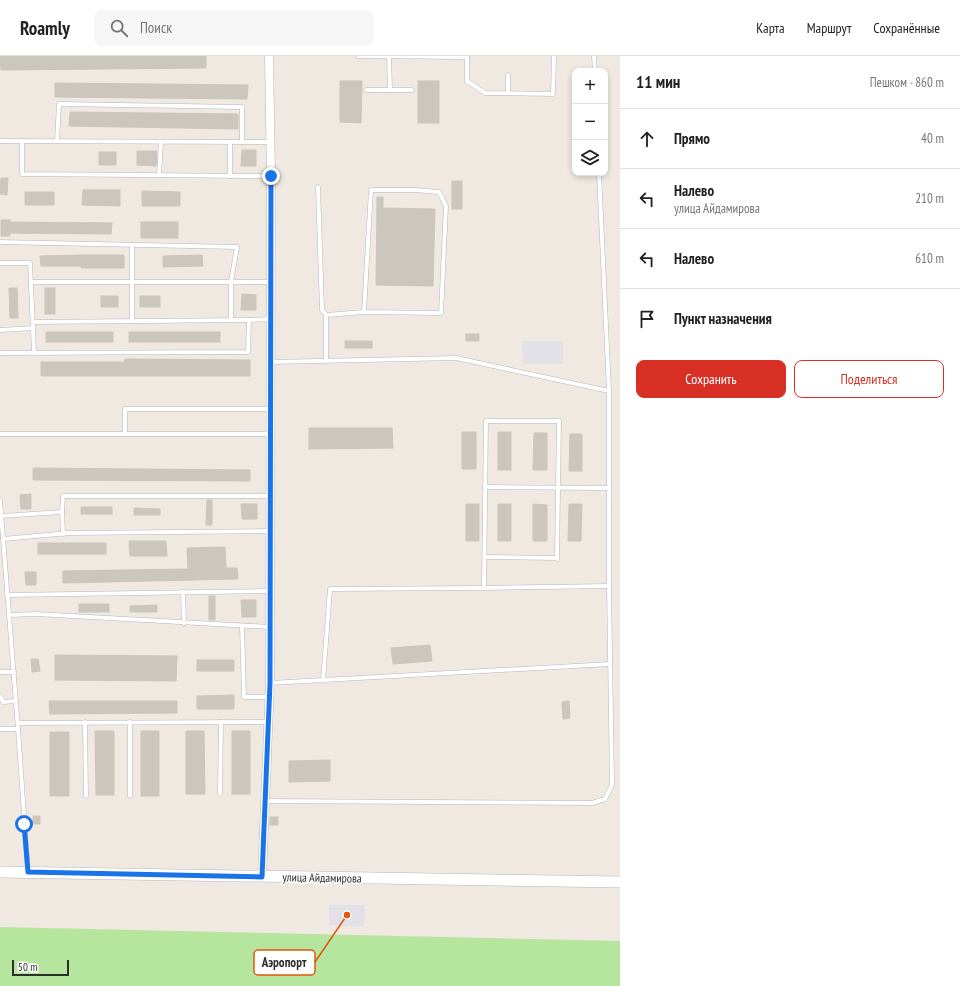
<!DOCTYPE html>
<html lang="ru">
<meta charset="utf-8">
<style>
body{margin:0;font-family:"PT Sans Narrow",sans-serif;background:#f6f6f6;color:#222}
.controls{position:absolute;right:12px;top:12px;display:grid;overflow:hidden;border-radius:8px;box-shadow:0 2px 6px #0003}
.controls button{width:36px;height:36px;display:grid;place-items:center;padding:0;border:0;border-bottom:1px solid #e0e0e0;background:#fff;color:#222;font:20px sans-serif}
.scale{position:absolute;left:12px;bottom:10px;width:57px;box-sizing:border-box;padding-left:4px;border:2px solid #2e2e2e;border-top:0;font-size:11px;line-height:14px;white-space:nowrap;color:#2e2e2e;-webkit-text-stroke:3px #fff;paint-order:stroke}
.stop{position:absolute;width:12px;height:12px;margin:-9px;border:3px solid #1a73e8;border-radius:50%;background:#fff}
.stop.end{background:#1a73e8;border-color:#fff;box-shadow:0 1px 4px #0008}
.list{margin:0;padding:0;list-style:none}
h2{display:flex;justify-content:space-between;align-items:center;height:52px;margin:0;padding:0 16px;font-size:17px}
h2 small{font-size:13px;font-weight:400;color:#767676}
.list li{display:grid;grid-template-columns:26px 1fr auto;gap:12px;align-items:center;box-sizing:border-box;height:60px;padding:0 16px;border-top:1px solid #e0e0e0}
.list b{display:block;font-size:15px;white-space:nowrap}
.list p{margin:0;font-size:13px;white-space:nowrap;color:#767676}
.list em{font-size:13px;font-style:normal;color:#767676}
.actions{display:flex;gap:8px;padding:12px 16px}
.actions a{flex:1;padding:9px 0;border:1px solid #d93025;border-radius:8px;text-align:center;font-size:14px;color:#d93025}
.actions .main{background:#d93025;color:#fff}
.icon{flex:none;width:22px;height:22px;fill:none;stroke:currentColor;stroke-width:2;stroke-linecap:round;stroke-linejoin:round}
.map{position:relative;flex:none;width:620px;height:930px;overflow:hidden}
header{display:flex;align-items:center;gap:24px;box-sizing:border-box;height:56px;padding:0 20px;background:#fff;border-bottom:1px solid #e0e0e0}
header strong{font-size:19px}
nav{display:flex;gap:22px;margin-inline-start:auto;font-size:14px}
.search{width:280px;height:36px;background:#f6f6f6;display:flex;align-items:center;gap:10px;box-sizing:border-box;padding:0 14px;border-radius:8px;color:#767676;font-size:15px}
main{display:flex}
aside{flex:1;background:#fff}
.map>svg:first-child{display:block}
.industrial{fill:#e3e1e8}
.green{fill:#b6e59e}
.building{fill:#cbc7bf;stroke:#cbc5ba}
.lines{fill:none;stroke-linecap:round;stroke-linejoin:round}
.lane-casing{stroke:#b4b7c1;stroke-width:5}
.street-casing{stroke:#b4b7c1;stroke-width:9}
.secondary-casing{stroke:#b4b7c1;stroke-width:12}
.lane{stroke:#fff;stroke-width:4}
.street{stroke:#fff;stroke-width:8}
.secondary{stroke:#fff;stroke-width:11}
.route{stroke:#1a73e8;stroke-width:5}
.labels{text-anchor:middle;stroke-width:3;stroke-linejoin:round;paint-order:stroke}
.street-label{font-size:12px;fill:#2e2e2e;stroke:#fff}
.leader{fill:none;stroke:#df570e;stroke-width:1.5}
.callout-dot{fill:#df570e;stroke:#fff;stroke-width:1.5}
.callout{fill:#fff;stroke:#df570e;stroke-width:1.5}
.callout-label{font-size:13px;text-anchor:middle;font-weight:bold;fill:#2e2e2e}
</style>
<header>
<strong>Roamly</strong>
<div class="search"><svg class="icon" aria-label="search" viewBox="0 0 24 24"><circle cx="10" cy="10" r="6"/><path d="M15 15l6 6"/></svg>Поиск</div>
<nav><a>Карта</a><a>Маршрут</a><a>Сохранённые</a></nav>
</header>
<main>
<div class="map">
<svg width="620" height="930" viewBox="0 0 620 930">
<rect width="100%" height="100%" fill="#efe9e1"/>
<!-- industrial -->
<g class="industrial">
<path d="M522,285H563V308H523Z"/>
<path d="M329,849H365L364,871L329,869Z"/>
</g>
<!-- green -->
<path class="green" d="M0,871L620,885V930H0Z"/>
<!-- building -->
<g class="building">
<path d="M0,0H206V12L1,14Z"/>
<path d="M340,25H362L361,67L340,66Z"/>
<rect x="418" y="25" width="21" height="42"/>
<path d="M55,27L248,29L247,43L55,41Z"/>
<path d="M70,56L238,58V73L69,70Z"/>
<path d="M242,94H256V110H241Z"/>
<path d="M137,95H157L156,110L137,109Z"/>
<rect x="99" y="96" width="17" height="13"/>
<path d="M1,122H8L7,139L0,138Z"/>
<rect x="452" y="125" width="10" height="28"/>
<path d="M83,134H120V150L82,149Z"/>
<path d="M142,135L180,136V150H142Z"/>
<rect x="25" y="136" width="29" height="13"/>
<path d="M377,141H383V152L435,153L433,230L376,229Z"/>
<path d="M1,164H10V166L112,167L111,178L10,177V180H1Z"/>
<rect x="141" y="166" width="37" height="16"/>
<path d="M81,199H124V212H81V210H41L40,200Z"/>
<path d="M202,199L203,210L163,211V200Z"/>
<path d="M9,232H17L18,262H10Z"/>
<rect x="45" y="232" width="10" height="26"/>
<path d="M242,238L256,239V254H241Z"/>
<rect x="101" y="240" width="17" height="11"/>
<rect x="140" y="240" width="20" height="11"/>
<rect x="46" y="276" width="67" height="10"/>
<rect x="129" y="276" width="91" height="10"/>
<rect x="466" y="278" width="13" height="7"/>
<rect x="345" y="285" width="27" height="7"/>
<path d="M125,303L250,304V320H41V306H124Z"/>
<path d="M309,372H392L393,392L309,393Z"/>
<rect x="462" y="376" width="14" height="37"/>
<rect x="498" y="376" width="13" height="38"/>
<path d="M534,377H547V414H533Z"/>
<path d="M570,378H582V415H569Z"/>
<path d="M33,412L250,414V425L33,424Z"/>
<path d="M31,438V453H21L20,439Z"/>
<path d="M207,444H212V469H206Z"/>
<path d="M241,448H257V463H242Z"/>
<rect x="466" y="448" width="13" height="37"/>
<rect x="498" y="448" width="13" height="37"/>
<path d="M533,448L547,449V485H533Z"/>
<path d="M569,448H582L581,485H568Z"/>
<rect x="81" y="451" width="31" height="7"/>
<path d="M134,452L160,453V459H134Z"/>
<path d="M129,485H166L167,500H130Z"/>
<rect x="38" y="487" width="68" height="11"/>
<path d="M225,491L226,512H237L238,523L63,527V515L188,513L187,492Z"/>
<path d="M25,516H36V529H26Z"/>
<rect x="209" y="540" width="6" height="24"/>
<path d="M241,544H256V561H242Z"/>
<rect x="79" y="548" width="30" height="8"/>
<path d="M157,549V556H130V550Z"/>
<path d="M430,589L432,605L393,608L391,592Z"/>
<path d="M55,599L177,600L176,625L55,624Z"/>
<path d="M31,603H38L40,615L32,616Z"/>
<rect x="197" y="604" width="37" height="11"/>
<path d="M234,639V653H197V640Z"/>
<path d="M49,645H177V657L50,658Z"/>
<path d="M569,645L570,662L563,663L562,646Z"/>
<path d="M95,675H114V739H96Z"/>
<rect x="141" y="675" width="18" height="65"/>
<path d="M186,675H204L205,738H186Z"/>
<rect x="232" y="675" width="18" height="63"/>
<rect x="50" y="676" width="19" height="64"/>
<path d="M330,704V725L289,726V705Z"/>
<rect x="33" y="760" width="7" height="8"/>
<rect x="270" y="761" width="8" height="8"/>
</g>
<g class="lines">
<defs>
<g id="lane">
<path d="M358,0L467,1"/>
<path d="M389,0L390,34"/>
<path d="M467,0V25L485,37L553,38L554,0"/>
<path d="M594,0L595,15"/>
<path d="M508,19V37"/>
<path d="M366,34H412"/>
<path d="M0,85L270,86"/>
<path d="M22,85V118L271,120"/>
<path d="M57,85L59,48L242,51V86"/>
<path d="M159,119L161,86"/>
<path d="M230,120V86"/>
<path d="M318,131L322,254L326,259V305"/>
<path d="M0,186L237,191L231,226V264"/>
<path d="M132,189V265"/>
<path d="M0,207H30L34,296"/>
<path d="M31,226H271"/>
<path d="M326,259L364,256L441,257L446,150L439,136L415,134H371L364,256"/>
<path d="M33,266L249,264"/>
<path d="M0,274L34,272"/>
<path d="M0,297L248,296L249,264L271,263"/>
<path d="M271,306L456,302L609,335"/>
<path d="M0,378H271"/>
<path d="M125,378V353H271"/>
<path d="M485,431L609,432"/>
<path d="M0,444L18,673L28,816"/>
<path d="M62,456L63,478"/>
<path d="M1,460L62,456L63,440H271"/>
<path d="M3,483L69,477L270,475"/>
<path d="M485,501L555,502"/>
<path d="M484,532L486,365H559L557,503"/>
<path d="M183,536L184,567"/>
<path d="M7,539L271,535"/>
<path d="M9,559L36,558L270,571"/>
<path d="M242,570L244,641H269"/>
<path d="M0,616H14"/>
<path d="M323,625L330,533L484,532L609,530"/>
<path d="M270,627L610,608"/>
<path d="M0,640L3,646L16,645"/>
<path d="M85,666L86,740"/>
<path d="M130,666V740"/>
<path d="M18,667L268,666"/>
<path d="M0,673H18"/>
<path d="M220,738L221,666"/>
<path d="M265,745L592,747L605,743L612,729L609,530V335L599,117"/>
</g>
<path id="street" d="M262,821L270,627L271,120L269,0"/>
<path id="secondary" d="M0,816L620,826"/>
</defs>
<!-- lane casing -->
<use href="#lane" class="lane-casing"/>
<!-- street casing -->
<use href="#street" class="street-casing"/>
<!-- secondary casing -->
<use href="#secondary" class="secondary-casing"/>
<!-- lane -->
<use href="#lane" class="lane"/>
<!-- street -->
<use href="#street" class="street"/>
<!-- secondary -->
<use href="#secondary" class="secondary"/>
</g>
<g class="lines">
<!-- route -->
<path class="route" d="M24,768L28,816L262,821L270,627L271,120"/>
</g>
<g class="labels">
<!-- street labels -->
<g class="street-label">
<text transform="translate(322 822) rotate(1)" y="4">улица Айдамирова</text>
</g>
</g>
<!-- callouts -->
<path class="leader" d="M347 859L315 906"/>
<circle class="callout-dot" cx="347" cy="859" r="4"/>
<rect class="callout" x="254" y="894" width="61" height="25" rx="4"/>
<g class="callout-label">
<text x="284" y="911">Аэропорт</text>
</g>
</svg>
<div class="controls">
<button>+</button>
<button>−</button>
<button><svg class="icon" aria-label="layers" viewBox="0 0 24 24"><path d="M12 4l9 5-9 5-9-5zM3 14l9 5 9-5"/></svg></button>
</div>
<div class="scale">50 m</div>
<div class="stop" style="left:24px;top:768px"></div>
<div class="stop end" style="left:271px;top:120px"></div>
</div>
<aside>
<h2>11 мин<small>Пешком · 860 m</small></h2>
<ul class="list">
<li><svg class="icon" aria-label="ahead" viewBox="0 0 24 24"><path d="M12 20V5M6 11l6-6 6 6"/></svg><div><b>Прямо</b></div><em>40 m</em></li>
<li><svg class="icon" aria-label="left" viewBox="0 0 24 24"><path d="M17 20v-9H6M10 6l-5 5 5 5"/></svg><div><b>Налево</b><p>улица Айдамирова</p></div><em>210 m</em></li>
<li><svg class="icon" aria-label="left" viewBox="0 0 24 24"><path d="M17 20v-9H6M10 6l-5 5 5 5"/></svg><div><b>Налево</b></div><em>610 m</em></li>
<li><svg class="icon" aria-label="arrive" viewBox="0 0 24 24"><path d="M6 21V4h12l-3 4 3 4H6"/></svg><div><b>Пункт назначения</b></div></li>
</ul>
<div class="actions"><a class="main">Сохранить</a><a>Поделиться</a></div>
</aside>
</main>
